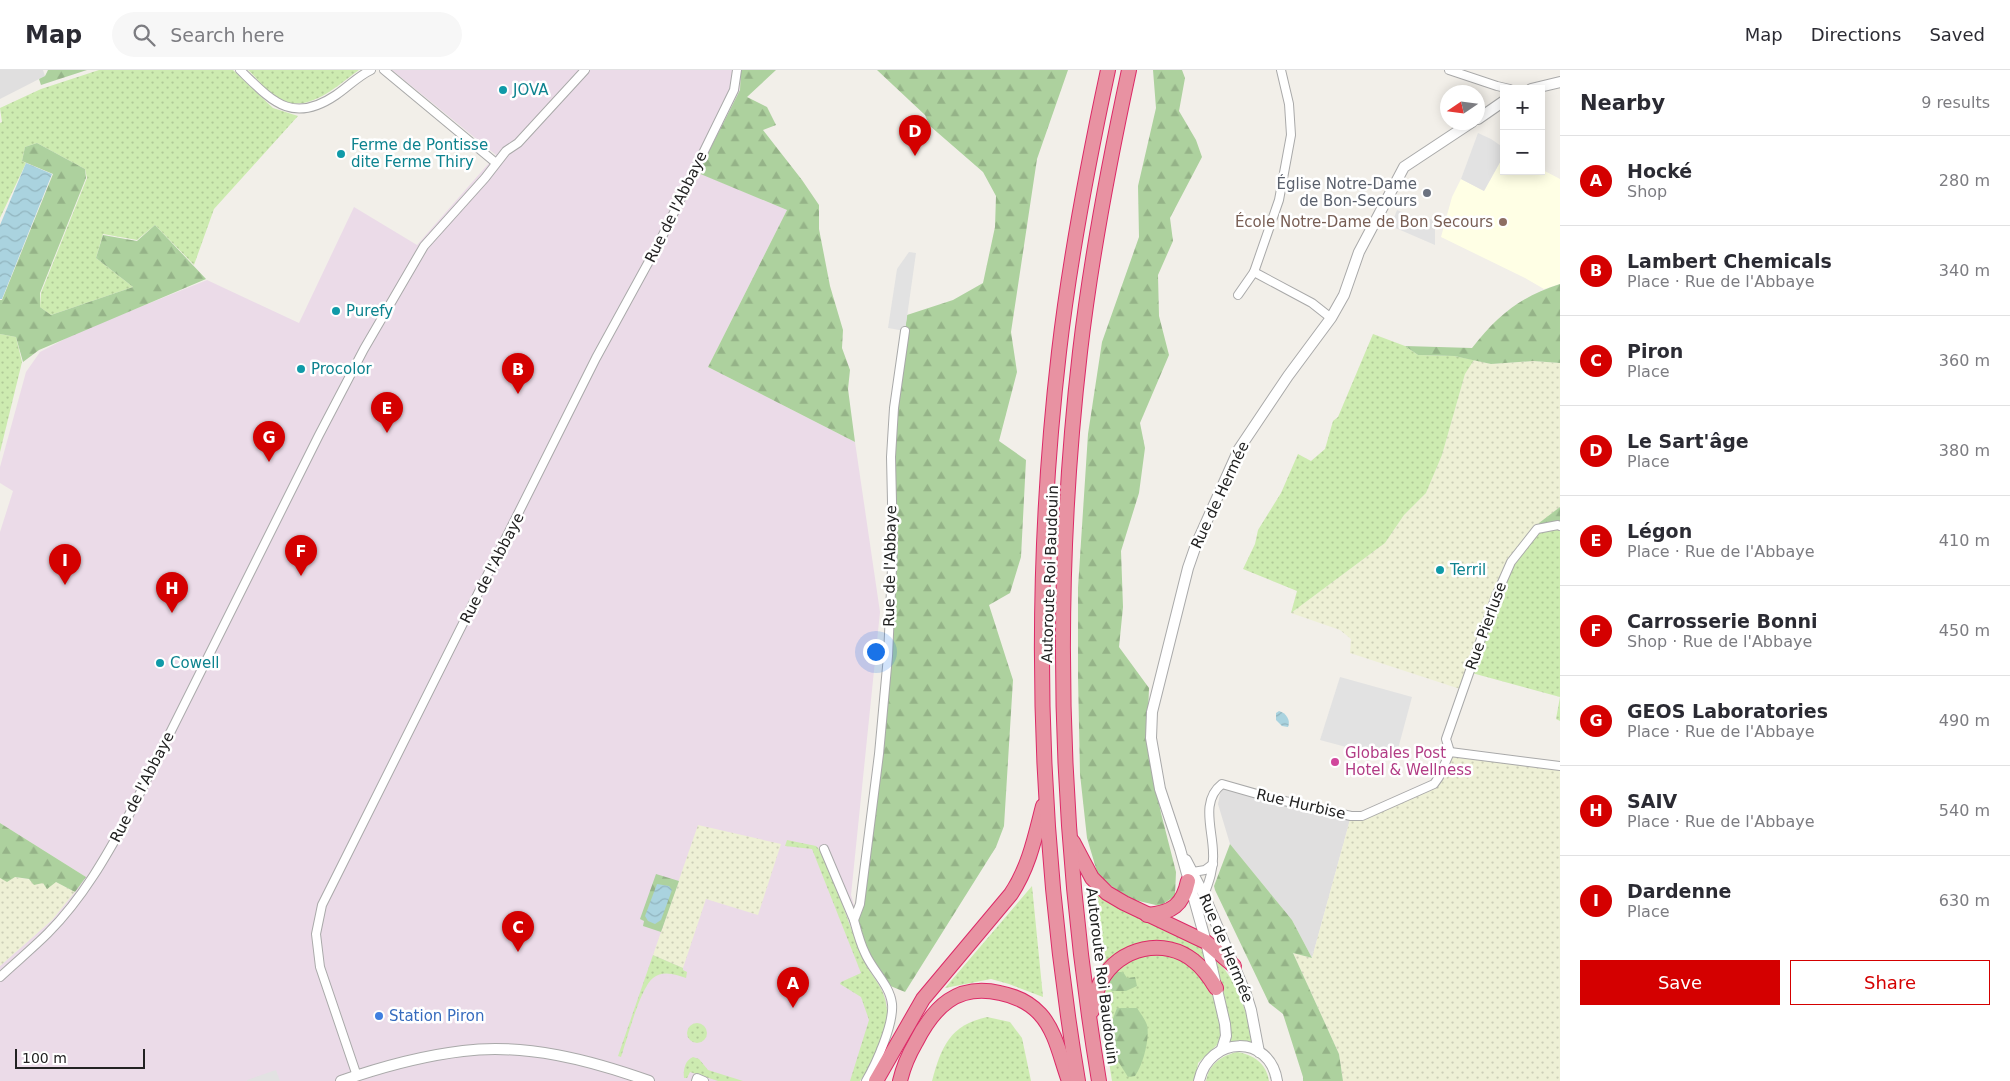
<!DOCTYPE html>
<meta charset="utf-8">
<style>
body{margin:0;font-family:"DejaVu Sans",sans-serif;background:#f7f7f7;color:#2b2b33}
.controls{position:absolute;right:15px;top:15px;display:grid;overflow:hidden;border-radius:0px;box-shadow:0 2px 12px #0003}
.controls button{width:45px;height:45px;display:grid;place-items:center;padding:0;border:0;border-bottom:1px solid #e1e1e2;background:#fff;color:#2b2b33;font:25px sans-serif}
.compass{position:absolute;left:1440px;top:15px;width:45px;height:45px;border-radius:50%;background:#fff;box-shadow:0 2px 12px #0003;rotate:257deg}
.scale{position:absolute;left:15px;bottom:12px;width:130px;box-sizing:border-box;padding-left:5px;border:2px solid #222;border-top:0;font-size:14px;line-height:18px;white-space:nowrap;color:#222;-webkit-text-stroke:4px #fff;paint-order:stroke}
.you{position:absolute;left:875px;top:581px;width:18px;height:18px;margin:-12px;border:4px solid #fff;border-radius:50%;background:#1a73e8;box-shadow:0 0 0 8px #1a73e833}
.badge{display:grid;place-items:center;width:32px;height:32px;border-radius:50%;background:#d40000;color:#fff;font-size:16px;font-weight:700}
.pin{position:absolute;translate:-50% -41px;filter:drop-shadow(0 1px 2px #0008)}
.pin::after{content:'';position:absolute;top:26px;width:18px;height:15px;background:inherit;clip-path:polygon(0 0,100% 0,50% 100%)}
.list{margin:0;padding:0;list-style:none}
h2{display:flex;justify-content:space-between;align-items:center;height:65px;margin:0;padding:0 20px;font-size:21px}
h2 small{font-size:16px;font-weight:400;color:#7c7c81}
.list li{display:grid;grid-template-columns:32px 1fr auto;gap:15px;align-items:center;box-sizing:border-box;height:90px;padding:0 20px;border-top:1px solid #e1e1e2}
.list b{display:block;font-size:19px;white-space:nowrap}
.list p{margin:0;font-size:16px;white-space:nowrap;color:#7c7c81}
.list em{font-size:16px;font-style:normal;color:#7c7c81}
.actions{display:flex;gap:10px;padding:15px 20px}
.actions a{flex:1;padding:11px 0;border:1px solid #d40000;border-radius:0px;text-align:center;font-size:18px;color:#d40000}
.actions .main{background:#d40000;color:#fff}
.icon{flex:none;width:28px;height:28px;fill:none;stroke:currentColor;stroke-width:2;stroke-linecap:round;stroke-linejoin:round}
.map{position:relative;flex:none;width:1560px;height:1011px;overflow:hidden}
header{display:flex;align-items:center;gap:30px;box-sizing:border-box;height:70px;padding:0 25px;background:#fff;border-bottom:1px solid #e1e1e2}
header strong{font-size:24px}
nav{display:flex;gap:28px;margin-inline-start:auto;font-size:18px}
.search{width:350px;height:45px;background:#f7f7f7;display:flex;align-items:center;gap:12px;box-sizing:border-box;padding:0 18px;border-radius:28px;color:#7c7c81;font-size:19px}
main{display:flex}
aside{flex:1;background:#fff}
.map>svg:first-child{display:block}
.residential{fill:#e0dfdf}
.industrial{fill:#ebdbe8}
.education{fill:#ffffe5}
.farmland{fill:url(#farmland-dots)}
.grass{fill:url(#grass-dots)}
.forest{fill:url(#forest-firs)}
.parking{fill:#e2e2e2}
.water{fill:url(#water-waves)}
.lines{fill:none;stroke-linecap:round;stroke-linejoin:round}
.minor-casing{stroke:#a9a9a9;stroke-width:10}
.tertiary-casing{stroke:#a9a9a9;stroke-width:12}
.motorway-casing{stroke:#dc2a67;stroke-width:16}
.minor{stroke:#fff;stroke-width:8}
.tertiary{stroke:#fff;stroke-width:10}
.motorway{stroke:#e892a2;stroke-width:14}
.culture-dot{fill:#0f9aa8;stroke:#fff;stroke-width:2}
.worship-dot{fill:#6b7280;stroke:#fff;stroke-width:2}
.education-dot{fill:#8d6e63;stroke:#fff;stroke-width:2}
.hotel-dot{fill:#d1479c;stroke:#fff;stroke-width:2}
.shop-dot{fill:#3f7fe0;stroke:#fff;stroke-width:2}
.labels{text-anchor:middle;stroke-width:5;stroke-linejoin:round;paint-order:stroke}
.culture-label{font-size:15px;fill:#0d838f;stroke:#fff;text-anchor:start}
.worship-label{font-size:15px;fill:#5b616d;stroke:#fff;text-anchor:end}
.street-label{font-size:15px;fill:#222;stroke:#fff}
.education-label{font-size:15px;fill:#785e54;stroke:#fff;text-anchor:end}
.hotel-label{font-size:15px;fill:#b23c85;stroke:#fff;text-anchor:start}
.shop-label{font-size:15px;fill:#366cbe;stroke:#fff;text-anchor:start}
</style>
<header>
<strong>Map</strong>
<div class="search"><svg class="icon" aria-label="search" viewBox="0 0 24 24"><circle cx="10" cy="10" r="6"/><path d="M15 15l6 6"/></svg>Search here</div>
<nav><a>Map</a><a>Directions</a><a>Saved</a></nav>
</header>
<main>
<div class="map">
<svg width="1560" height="1011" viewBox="0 0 1560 1011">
<defs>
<pattern id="farmland-dots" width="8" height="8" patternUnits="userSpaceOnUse" patternTransform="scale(1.25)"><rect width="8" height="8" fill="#eef0d5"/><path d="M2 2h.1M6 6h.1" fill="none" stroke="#ccceb7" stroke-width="1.8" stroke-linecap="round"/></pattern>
<pattern id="grass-dots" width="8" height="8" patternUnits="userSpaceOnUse" patternTransform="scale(1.25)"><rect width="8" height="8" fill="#cdebb0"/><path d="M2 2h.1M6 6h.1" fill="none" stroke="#b0c997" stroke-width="1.8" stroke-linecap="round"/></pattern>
<pattern id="forest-firs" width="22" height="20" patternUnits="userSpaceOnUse" patternTransform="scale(1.25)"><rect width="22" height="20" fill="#add19e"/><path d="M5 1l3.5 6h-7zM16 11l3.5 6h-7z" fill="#95b388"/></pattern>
<pattern id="water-waves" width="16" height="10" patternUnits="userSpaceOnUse" patternTransform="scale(1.25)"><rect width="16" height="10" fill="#aad3df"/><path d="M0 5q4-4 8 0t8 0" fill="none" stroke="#92b5bf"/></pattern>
</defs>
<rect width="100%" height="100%" fill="#f2efe9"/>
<!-- residential -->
<g class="residential">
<path d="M0,0H43L45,6L0,29Z"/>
<path d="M1222,714L1351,746L1312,888L1292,850L1230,774L1218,734Z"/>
</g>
<!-- industrial -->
<path class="industrial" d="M392,0H741L740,20L699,103L787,140L708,297L855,372L880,542L851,825L868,884L896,927L857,1011H0V896L52,850L86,807L0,753V462L13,421L0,413V397L26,302L40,282L78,262L207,210L299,253L354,137L417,175L496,85Z"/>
<!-- education -->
<path class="education" d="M1504,85V101H1541V99L1560,109V214L1544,219L1525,208L1441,167L1452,127L1461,109L1484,121Z"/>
<!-- farmland -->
<g class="farmland">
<path d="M1474,290L1491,294L1533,291L1560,293V437L1537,459L1463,620L1350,583L1351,569L1340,560L1291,543L1385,473L1404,445L1426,423L1442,385L1465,304Z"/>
<path d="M1450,682L1560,696V1011H1343L1339,984L1293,883L1312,888L1351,746L1434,714Z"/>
<path d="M698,755L781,774L758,845L706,829L683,898L653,885Z"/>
<path d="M15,807L43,812H56L75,822L52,850L0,896V808Z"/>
</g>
<!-- grass -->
<g class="grass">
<path d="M99,0H233L273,38L298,46L214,139L194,195L155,155L137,170L103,164L96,188L133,217L51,245L40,237L41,223L87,108L85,99L37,73L25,77L22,91L26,93L0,148V53L2,52L0,38L41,19Z"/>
<path d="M248,0H359C338,15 311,42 283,31C270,26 258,9 248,0Z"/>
<path d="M0,264L16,267L22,292L0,382Z"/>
<path d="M1373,264L1405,276L1418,285L1454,286L1474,290L1465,304L1442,385L1426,423L1404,445L1385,473L1291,543L1297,521L1243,499L1255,474L1258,460L1281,423L1298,384L1311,391L1325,379L1333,351L1338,347Z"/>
<path d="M1560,456V651L1556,649L1560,627L1472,603L1511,492L1537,459Z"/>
<path d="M787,770L816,776L819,779C837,813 847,851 862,886C870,907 886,916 887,941C888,966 874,992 860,1011H850L869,950L861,927L840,914L841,912L861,903L812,779L785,776Z"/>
<path d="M1032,816L1043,927L1009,914L991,909L945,918Z"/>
<path d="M1096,822L1188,869L1201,874L1207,895C1166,864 1144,863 1104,897Z"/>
<path d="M1160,883L1188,891L1211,919L1221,951V965L1217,975L1198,993L1196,1011H1112L1100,934L1103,915L1113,900L1136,886Z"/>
<path d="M653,885L683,898V900L687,902L686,908C676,904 662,900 653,908C640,918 627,970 621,987L618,986Z"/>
<path d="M1214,887C1236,909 1248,942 1253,973L1240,971L1230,972C1230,943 1222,914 1214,887Z"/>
<path d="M987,947L1010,952L1022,968L1031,1011H932C941,977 950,955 987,947Z"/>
<circle cx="697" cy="963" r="10"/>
<path d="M1237,982C1254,985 1266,993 1269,1011H1206C1209,994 1221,986 1237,982Z"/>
<path d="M693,987L699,989L708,1000L743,1011H718L690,1002L687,1008H684C683,1000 685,990 693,987Z"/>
</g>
<!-- forest -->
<g class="forest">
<path d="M48,0H87L41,15L39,9L45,6Z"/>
<path d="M741,0H776L747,27L767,37L776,55L763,60L802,110L819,135V159L830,216L843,260L842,278L850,300L848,319L855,372L708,297L787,140L698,103L740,20Z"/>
<path d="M877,0H1068L1037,89L1011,262L1017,302L999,371L1026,390L1021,487L1010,523L989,535L1013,610L1004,756L996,777L905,922L888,915L868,884L857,844L888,586L894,338L907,245L953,230L983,213L995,157L996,126L983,102L930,56L925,45Z"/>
<path d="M1153,0H1182L1185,8L1179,41L1196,70L1202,87L1170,148L1173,171L1158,205L1159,246L1169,285L1140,353L1145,378L1139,423L1121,481L1123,537L1119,577L1149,618L1147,675L1161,743L1176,802L1175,826L1160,836L1126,828L1098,805L1087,768L1080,704L1078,606V518L1088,364L1102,272L1139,167L1138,116L1156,38Z"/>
<path d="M37,73L85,99L86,108L40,223V237L51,245L133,217L96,188L103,165L137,171L155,155L206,209L39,280L23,292L16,267L0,264V230H2L53,104L22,91L25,77Z"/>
<path d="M1560,214V293L1533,291L1491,294L1454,286L1418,285L1405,276L1472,278C1498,245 1520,227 1560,214Z"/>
<path d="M1560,437V456L1537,459L1539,453Z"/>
<path d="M0,753L86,807L75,822L56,812L47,819L43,813L34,815L29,809L15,807L7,812L0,808Z"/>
<path d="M1230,774L1292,850L1312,888L1293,883L1339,984L1343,1011H1303V1007L1283,944L1269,933L1215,820L1214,816Z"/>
<path d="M656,804L679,811L661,862L643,856L644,851L640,849Z"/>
<path d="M1113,902H1123L1127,908L1135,907L1137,916L1126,921H1112L1106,917Z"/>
<path d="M1117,938H1137C1140,943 1145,949 1147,955C1150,969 1143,995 1135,1006L1128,1007L1116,988L1109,959Z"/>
</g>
<!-- parking -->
<g class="parking">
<path d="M1478,63L1491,69L1504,78V85L1484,121L1461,109Z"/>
<path d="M1397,140L1423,151L1428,148L1435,151V175L1391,156Z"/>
<path d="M909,182L916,183L905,261L888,258L897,199Z"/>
<path d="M1340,607L1412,627L1395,690L1320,670Z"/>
<path d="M276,1000L280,1011H247V1010Z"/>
</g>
<!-- water -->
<g class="water">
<path d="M26,93L52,104L2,229H0V155Z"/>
<path d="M1279,641C1286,643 1291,650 1288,657L1282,656L1276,650V643Z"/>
<path d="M657,814L669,816L672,820L661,850L655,854L648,851L645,846Z"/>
</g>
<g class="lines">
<defs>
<g id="minor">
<path d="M240,0C272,31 292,55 336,25C348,17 358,6 371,0"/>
<path d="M384,0L496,93"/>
<path d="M1449,0L1497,16L1510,19"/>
<path d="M1254,202L1312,233L1331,248"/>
<path d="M1238,225L1254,202L1279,130L1291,65L1289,34L1281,0"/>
<path d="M1450,682L1446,669L1496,526L1511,492L1537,459L1558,455L1560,456"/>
<path d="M1450,682L1560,696"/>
<path d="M824,779L854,850"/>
<path d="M1193,802L1205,800L1213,794"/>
<path d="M1204,825C1209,812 1214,798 1213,783C1213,760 1200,731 1222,714L1271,728L1351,746H1362L1434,714L1439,707L1450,682"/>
<path d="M0,907C16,892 33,878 48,863C83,828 107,785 130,743L319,365L364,279L424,176L485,108L506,81L518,73L585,0"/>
<path d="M357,1006L320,897L316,864L322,835L596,288L659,173L734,20L737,0"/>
<path d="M696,1011L697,1008L704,1011"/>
<path d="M866,1011C876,994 894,954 892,934C890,915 872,900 865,883C860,873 857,861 854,850L860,834L879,684L888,586L893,476L891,387L894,338L905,261"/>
</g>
<g id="tertiary">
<path d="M1531,19L1560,12"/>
<path d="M1478,49L1504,31"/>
<path d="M1186,790L1204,825L1246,924L1251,940L1259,982"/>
<path d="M1222,979L1226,966L1225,954L1206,872L1180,779L1160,719L1151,668L1152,642L1188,498L1196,475L1239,379L1288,306L1331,248L1344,225L1359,182L1404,97L1472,52"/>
<path d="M341,1011C381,997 421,986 463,981C525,973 590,990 649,1011"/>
<path d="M1199,1011C1209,965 1270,964 1277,1011"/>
</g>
<g id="motorway">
<path d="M1073,772L1092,808L1107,823L1124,833L1206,872L1234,896"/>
<path d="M1147,845C1172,843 1183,835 1188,811"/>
<path d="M1092,941C1094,931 1096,920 1101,911C1119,877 1165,867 1194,891C1203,898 1210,908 1216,918"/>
<path d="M876,1011L923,929L1011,824C1029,797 1035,767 1043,736"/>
<path d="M900,1011C903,998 909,984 916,972C934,937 957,913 1000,923C1015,926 1030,933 1040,944C1056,961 1061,990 1069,1011"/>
<path d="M1078,1011C1038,771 1031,524 1059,282C1070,187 1088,93 1108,0"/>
<path d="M1099,1011C1059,770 1052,524 1080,282C1091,187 1109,93 1129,0"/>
</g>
</defs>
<!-- minor casing -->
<use href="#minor" class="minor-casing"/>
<!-- tertiary casing -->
<use href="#tertiary" class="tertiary-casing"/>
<!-- motorway casing -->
<use href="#motorway" class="motorway-casing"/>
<!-- minor -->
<use href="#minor" class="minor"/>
<!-- tertiary -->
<use href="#tertiary" class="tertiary"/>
<!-- motorway -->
<use href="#motorway" class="motorway"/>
</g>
<!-- markers -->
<g class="culture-dot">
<circle cx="503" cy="20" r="5"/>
<circle cx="341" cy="84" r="5"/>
<circle cx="336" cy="241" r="5"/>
<circle cx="301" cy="299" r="5"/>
<circle cx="1440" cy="500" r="5"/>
<circle cx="160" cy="593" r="5"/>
</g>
<circle class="worship-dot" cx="1427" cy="123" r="5"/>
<circle class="education-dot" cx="1503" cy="152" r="5"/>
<circle class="hotel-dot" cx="1335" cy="692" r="5"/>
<circle class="shop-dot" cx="379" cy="946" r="5"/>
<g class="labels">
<!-- culture labels -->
<g class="culture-label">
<text x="513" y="25">JOVA</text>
<text x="351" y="80">Ferme de Pontisse<tspan x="351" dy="17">dite Ferme Thiry</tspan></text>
<text x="346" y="246">Purefy</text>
<text x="311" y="304">Procolor</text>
<text x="1450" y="505">Terril</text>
<text x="170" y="598">Cowell</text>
</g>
<!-- worship labels -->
<g class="worship-label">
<text x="1417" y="119">Église Notre-Dame<tspan x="1417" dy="17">de Bon-Secours</tspan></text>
</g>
<!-- street labels -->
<g class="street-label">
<text transform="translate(676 137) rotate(-64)" y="5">Rue de l'Abbaye</text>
<text transform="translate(1220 425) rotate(-65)" y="5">Rue de Hermée</text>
<text transform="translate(890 496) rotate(-89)" y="5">Rue de l'Abbaye</text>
<text transform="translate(492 498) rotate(-63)" y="5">Rue de l'Abbaye</text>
<text transform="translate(1050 504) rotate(-88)" y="5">Autoroute Roi Baudouin</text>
<text transform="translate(1486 556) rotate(-70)" y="5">Rue Pierluse</text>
<text transform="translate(142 717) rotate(-63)" y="5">Rue de l'Abbaye</text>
<text transform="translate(1301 734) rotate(13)" y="5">Rue Hurbise</text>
<text transform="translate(1226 878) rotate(67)" y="5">Rue de Hermée</text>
<text transform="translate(1102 906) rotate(83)" y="5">Autoroute Roi Baudouin</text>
</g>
<!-- education labels -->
<g class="education-label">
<text x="1493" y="157">École Notre-Dame de Bon Secours</text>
</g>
<!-- hotel labels -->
<g class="hotel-label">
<text x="1345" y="688">Globales Post<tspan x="1345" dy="17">Hotel &amp; Wellness</tspan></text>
</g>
<!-- shop labels -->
<g class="shop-label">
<text x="389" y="951">Station Piron</text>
</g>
</g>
</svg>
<div class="controls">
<button>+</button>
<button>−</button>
</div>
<svg class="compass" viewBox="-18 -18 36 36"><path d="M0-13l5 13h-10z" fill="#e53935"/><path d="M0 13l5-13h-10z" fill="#7c7c81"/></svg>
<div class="scale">100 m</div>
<div class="you"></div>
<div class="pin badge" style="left:793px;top:938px">A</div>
<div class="pin badge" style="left:518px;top:324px">B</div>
<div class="pin badge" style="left:518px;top:882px">C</div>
<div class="pin badge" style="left:915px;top:86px">D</div>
<div class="pin badge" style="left:387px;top:363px">E</div>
<div class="pin badge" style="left:301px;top:506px">F</div>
<div class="pin badge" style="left:269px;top:392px">G</div>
<div class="pin badge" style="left:172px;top:543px">H</div>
<div class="pin badge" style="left:65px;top:515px">I</div>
</div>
<aside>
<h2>Nearby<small>9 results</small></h2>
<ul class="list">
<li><span class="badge">A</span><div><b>Hocké</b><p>Shop</p></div><em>280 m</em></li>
<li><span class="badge">B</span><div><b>Lambert Chemicals</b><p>Place · Rue de l'Abbaye</p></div><em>340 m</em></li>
<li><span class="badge">C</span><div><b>Piron</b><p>Place</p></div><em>360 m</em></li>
<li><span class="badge">D</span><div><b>Le Sart'âge</b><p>Place</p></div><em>380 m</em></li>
<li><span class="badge">E</span><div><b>Légon</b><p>Place · Rue de l'Abbaye</p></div><em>410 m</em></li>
<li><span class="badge">F</span><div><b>Carrosserie Bonni</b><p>Shop · Rue de l'Abbaye</p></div><em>450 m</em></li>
<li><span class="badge">G</span><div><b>GEOS Laboratories</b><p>Place · Rue de l'Abbaye</p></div><em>490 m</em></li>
<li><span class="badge">H</span><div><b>SAIV</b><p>Place · Rue de l'Abbaye</p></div><em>540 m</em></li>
<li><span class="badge">I</span><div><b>Dardenne</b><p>Place</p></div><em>630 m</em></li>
</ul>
<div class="actions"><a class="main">Save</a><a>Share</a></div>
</aside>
</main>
